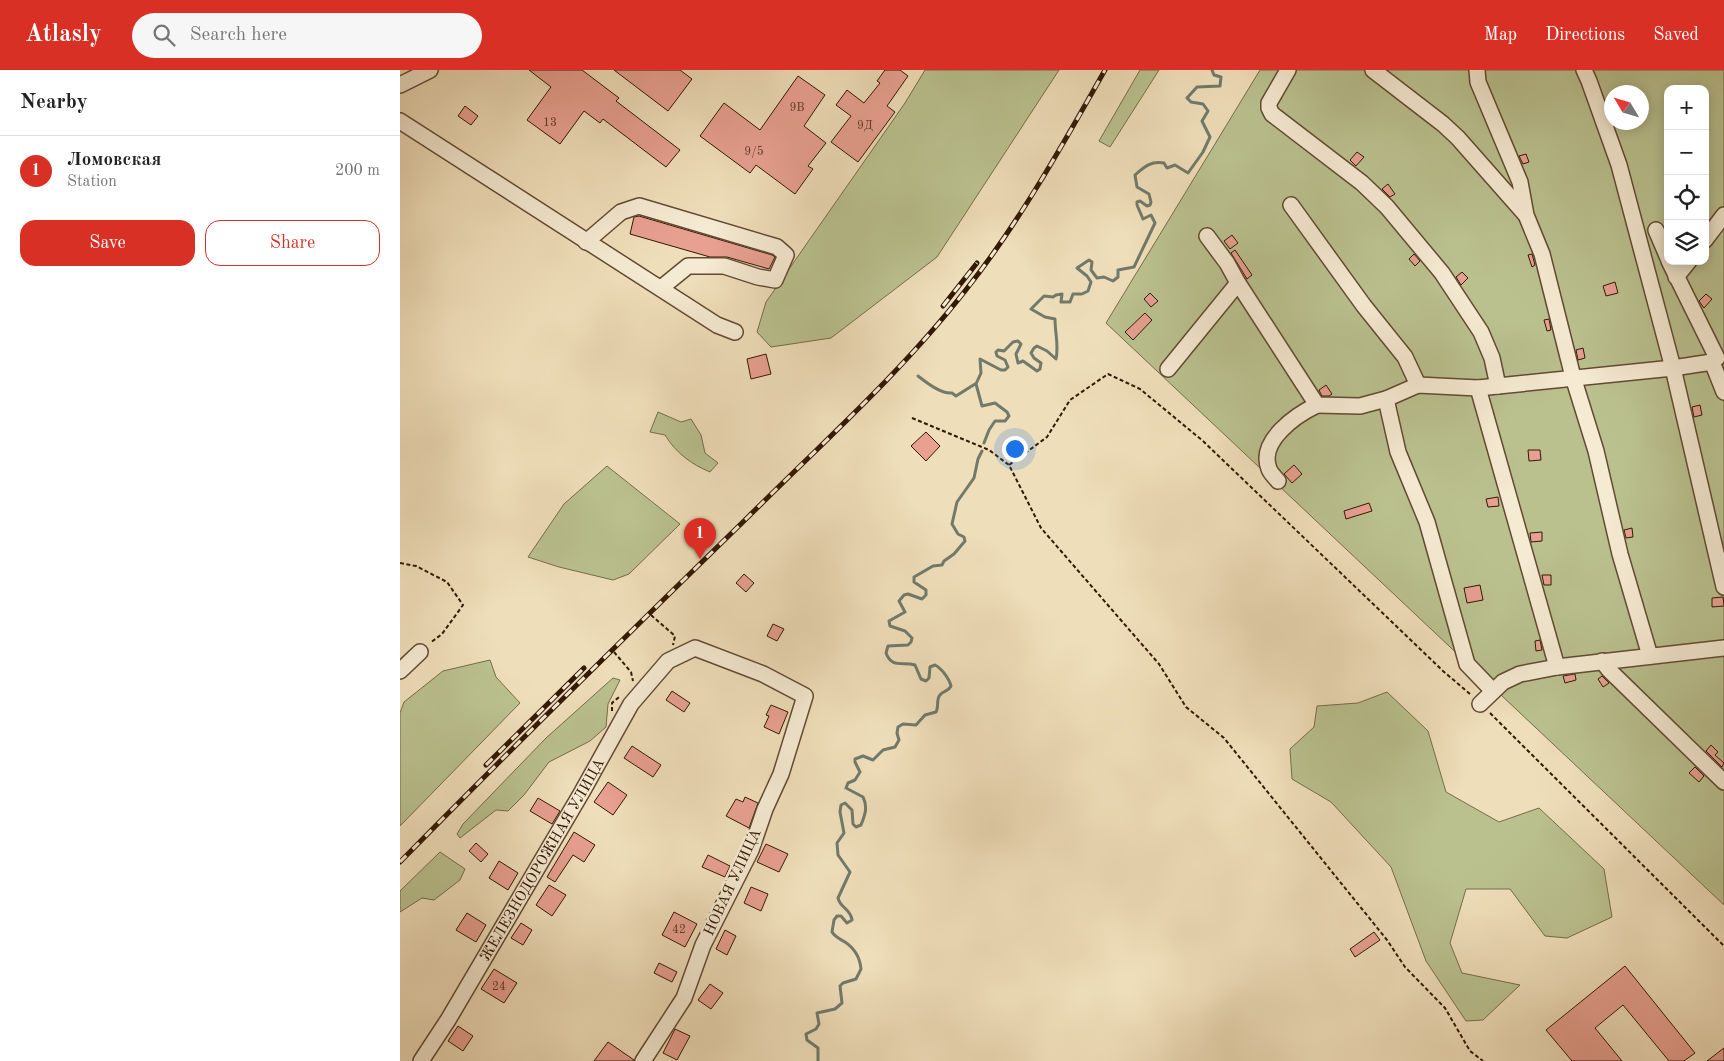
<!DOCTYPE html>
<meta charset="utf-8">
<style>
body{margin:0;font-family:"Old Standard TT",serif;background:#f6f6f6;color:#222}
.controls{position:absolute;right:15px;top:15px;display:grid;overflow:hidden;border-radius:10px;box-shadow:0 2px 12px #0003}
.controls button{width:45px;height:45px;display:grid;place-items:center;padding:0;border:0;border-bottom:1px solid #e0e0e0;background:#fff;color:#222;font:25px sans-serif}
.compass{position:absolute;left:1204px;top:15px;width:45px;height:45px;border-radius:50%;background:#fff;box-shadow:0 2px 12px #0003;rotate:308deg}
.you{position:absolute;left:614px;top:378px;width:18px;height:18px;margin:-12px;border:4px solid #fff;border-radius:50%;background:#1a73e8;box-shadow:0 0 0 8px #1a73e833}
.badge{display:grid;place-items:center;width:32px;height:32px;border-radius:50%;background:#d93025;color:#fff;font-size:16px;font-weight:700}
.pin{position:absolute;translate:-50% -41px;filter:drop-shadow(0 1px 2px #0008)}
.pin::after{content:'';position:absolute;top:26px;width:18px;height:15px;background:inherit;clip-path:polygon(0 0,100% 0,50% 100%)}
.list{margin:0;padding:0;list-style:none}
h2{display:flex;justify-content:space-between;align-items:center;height:65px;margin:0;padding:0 20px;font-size:21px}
h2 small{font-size:16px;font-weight:400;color:#767676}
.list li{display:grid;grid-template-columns:32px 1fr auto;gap:15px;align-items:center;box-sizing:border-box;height:70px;padding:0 20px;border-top:1px solid #e0e0e0}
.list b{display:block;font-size:19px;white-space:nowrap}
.list p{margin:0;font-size:16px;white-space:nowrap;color:#767676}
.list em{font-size:16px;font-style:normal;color:#767676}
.actions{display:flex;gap:10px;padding:15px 20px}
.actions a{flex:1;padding:11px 0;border:1px solid #d93025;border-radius:15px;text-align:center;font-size:18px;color:#d93025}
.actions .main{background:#d93025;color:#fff}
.icon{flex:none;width:28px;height:28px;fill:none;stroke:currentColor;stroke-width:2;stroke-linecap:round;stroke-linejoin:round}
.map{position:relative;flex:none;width:1324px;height:991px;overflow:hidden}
header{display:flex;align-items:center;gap:30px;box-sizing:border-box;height:70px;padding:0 25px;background:#d93025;color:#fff}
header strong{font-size:24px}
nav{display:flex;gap:28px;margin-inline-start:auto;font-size:18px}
.search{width:350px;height:45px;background:#f6f6f6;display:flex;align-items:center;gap:12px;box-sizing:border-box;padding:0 18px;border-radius:28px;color:#767676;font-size:19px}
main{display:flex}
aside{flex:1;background:#fff}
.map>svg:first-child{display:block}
.green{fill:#bac18f;stroke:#766c4a;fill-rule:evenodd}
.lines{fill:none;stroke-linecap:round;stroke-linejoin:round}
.stream{stroke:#717a6b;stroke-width:3}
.building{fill:#e8a091;stroke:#331804}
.minor-casing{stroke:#624a32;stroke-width:18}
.path{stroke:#331804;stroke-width:2;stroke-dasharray:4 2.5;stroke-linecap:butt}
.minor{stroke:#f5ead2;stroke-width:15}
.rail-casing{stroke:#331804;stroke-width:5}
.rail{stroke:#f5ead2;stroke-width:3;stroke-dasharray:9;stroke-linecap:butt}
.labels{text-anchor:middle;stroke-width:5;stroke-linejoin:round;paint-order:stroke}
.number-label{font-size:12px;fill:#603a27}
.street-label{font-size:15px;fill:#331804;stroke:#f5ead2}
</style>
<header>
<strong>Atlasly</strong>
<div class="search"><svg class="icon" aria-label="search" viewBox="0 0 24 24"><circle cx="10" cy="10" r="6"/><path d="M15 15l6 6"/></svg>Search here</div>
<nav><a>Map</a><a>Directions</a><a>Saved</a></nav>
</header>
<main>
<aside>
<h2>Nearby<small></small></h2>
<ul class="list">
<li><span class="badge">1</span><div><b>Ломовская</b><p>Station</p></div><em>200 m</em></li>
</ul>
<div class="actions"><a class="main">Save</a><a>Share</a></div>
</aside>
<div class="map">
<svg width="1324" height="991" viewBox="0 0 1324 991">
<rect width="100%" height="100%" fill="#efdeba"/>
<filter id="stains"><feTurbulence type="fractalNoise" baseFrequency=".004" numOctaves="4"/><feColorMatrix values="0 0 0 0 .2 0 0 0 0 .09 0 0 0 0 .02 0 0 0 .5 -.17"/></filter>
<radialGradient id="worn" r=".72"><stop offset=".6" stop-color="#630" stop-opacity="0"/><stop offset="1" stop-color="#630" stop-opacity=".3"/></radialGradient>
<!-- green -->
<g class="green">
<path d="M525,0H659L537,187L431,268L371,277L357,262L366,232L505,33Z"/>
<path d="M740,0H759L710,77L699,71Z"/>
<path d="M860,0H1324V835L706,253ZM1268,19H1305V191H1268ZM1212,22H1242V52H1212Z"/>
<path d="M258,342L281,352L291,349L301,365L305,383L318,393L310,402C291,394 276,383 265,365L250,362Z"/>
<path d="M207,396L280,454L229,504L213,510L159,497L128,487L164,434Z"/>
<path d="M90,590L96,607L120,633L0,756V643L4,632L43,601Z"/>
<path d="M213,608L220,610L208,634L206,657L190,671L149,692L124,725L108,741L96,740L60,768L57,764L63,754L146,668Z"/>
<path d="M987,622L1028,661L1046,722L1099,752L1139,738L1204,799L1212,847L1167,868L1145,866L1110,819H1066L1050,873L1062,903L1120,915L1083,950L1066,951L1026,891L991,797L931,732L892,709L890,679L914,657L917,636L958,633Z"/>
<path d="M40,782L65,799L60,810L34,830L22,828L0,842V821Z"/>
</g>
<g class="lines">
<!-- stream -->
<g class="stream">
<path d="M518,306C527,313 541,324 552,323L556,326L575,314"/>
<path d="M584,373L589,360L595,351H605L609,346L607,342L595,333L582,336L576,314L581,303L580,289L601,300H605L608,297L605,290L597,286L596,282L598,280L604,281L613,272L618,271L621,274L616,284L618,293L623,291L637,301L640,299L641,293L634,288L631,283L634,278L637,276L647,281L656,289C659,276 655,263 655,249L645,247L631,239L644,226L653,227L656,225L662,224L661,232H670L673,224H682L688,221L691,212L687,206L677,198L689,190L692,192L691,200L697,208L704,207L713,211L718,207V200L734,197L755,153L751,145L743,149L737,135V132L740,131L747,136L750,135L751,132L749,124L737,117L735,105C745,96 751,91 764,93L767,98L775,95L788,103L803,82L810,67L802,51L808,41L803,34L791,32L787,28L797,17L820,16L821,7L814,5L812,0"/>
<path d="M418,991V978L407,970L406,964L416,959L419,954L417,943L435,939L442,933L440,916L443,913L456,909L461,899C460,888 454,878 445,872C440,869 435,867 432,862L434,850L437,846H441L447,853L452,850C451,839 440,838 438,828L450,802L438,785L437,773L444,763L440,742L441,735L445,733L452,740L453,754L456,757L461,755C465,745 468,737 463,727L446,718L448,713L455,710L460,702L455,692V689L463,686L473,690L483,680L495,677L499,670L497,663L498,657L503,654L516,655L525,645L536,642C539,637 536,629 540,625C544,620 548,622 551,616C549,608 541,598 535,595L530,597L529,608L526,611L521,609L515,595C503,591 492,599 486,583L488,576L508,575L511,572L512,568L505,561L490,556L489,551L505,542L499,531L504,525L508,524L522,529L526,525V520L514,512V507L533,496L542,495L544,491L554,484L565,471L564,467L558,464L552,454L557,432L574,408L578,389L582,381"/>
</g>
</g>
<!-- building -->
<g class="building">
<path d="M129,0H182L219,28L216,31L280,80L266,97L203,49L200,53L184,41L160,74L127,50L151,17Z"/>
<path d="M214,0H280L292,9L268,41Z"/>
<path d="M485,0H500L508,6L487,36L495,42L458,92L431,72L451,46L436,35L447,20L464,33L480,13L477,11Z"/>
<path d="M398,6L425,25L404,56L426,73L408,96L413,99L395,124L356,95L350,103L300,66L324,33L360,60Z"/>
<path d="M65,36L78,46L71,55L58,46Z"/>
<path d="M957,82L964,87L956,96L950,90Z"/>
<path d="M1126,84L1129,92L1123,94L1119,86Z"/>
<path d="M988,114L995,124L990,127L982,119Z"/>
<path d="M239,146L372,185L375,187L369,199L327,187H310L230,164L234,147Z"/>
<path d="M832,165L838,173L830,179L824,171Z"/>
<path d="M835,180L852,205L847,209L831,183Z"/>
<path d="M1014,184L1020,191L1015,196L1009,189Z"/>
<path d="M1132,184L1135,195L1132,197L1128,185Z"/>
<path d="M1062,202L1068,208L1061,215L1056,207Z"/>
<path d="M1215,212L1218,223L1206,226L1203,216Z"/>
<path d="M750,223L758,231L751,237L744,229Z"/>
<path d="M1306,224L1312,229L1304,238L1299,231Z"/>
<path d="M745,243L752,250L733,270L725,262Z"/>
<path d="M1149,249L1151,260L1147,261L1144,250Z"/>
<path d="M1183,278L1185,288L1178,290L1176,280Z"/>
<path d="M366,284L371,304L351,309L347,289Z"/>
<path d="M926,315L932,324L929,326H922L919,320Z"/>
<path d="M1300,335L1302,345L1294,347L1292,337Z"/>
<path d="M526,362L540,376L526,391L511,376Z"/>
<path d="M1128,380H1140L1141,390L1129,391Z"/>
<path d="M894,395L902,404L892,413L884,404Z"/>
<path d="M1098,427L1099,436L1088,437L1086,429Z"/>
<path d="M969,433L972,441L946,449L944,441Z"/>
<path d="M1232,458L1233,467L1226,468L1224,460Z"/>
<path d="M1142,462V471L1131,472L1130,463Z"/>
<path d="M344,504L354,513L346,522L336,513Z"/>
<path d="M1142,505H1151V515H1144Z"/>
<path d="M1080,515L1083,530L1067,533L1064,518Z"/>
<path d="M1323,527L1324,536L1312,537V528Z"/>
<path d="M373,554L384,559L377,571L367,566Z"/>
<path d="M1140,570L1142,580L1136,581L1135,571Z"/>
<path d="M1175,604L1176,610L1165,613L1163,606Z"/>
<path d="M1202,606L1209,613L1203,617L1198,609Z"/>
<path d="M272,621L290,633L284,642L266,630Z"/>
<path d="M371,635L388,642L379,664L364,657L369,646L366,645Z"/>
<path d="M1311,675L1318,682L1315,685L1324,693L1322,697L1306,681Z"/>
<path d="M232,676L261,695L253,707L224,688Z"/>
<path d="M1295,697L1304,706L1299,712L1289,703Z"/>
<path d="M208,712L227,725L213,745L194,732Z"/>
<path d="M345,727L358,733L349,758L326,746L336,729L343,732Z"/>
<path d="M138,728L160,741L152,754L130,741Z"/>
<path d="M174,762L195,775L184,792L173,785L155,812L147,807Z"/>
<path d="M76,773L88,784L81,792L69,781Z"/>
<path d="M366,774L388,784L379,802L357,792Z"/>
<path d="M308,785L330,796L325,807L302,797Z"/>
<path d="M99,791L118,803L108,820L89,808Z"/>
<path d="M149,815L166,825L152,846L136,835Z"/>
<path d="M351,817L368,824L361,841L344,833Z"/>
<path d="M274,842L297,854L285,877L262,865Z"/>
<path d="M67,843L86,855L76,872L56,860Z"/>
<path d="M121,853L132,860L123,875L111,868Z"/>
<path d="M325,860L336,866L327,885L316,879Z"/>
<path d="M974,862L980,870L955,887L950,879Z"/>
<path d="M259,893L277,902L272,912L254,903Z"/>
<path d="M1225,896L1295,983L1284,991H1269L1223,935L1195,958L1222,991H1172L1146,960Z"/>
<path d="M94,899L117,913L104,933L81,919Z"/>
<path d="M310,914L323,923L311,939L298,930Z"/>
<path d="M58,956L73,966L63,981L48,971Z"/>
<path d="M275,959L290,966L277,990L263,983Z"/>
<path d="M208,972L234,990V991H194Z"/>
<path d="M1324,978V991H1307Z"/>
</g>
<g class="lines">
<defs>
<g id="minor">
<path d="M888,0L869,33V38L872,44L962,113L987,137L1042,203L1081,262L1092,288L1098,316"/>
<path d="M973,0L1043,54L1058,68L1125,144"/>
<path d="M1077,0L1078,12L1120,112L1126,145L1142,184L1173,307L1196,381L1220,484L1250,586"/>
<path d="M1184,0L1189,11L1219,95L1273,298L1324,517"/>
<path d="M0,15L30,0"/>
<path d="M0,51L317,255L335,262"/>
<path d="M891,135L964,236L1005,287L1018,315"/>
<path d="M1256,160L1268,188"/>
<path d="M807,166L827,193L838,213L917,335L960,336L986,329L1018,315L1078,318L1098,316L1273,298L1312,292L1324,322"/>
<path d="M1305,170L1324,145"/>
<path d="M186,172L221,142L239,136L377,177L386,185L375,210L358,207L324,196H288L261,218"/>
<path d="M1269,191L1317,288"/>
<path d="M1276,207L1289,191"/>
<path d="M768,299L838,213"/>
<path d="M1078,318L1157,597"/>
<path d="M986,329L998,382L1027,452L1067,594L1093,621"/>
<path d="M878,411C875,407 871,404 869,399C858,371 896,345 917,335"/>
<path d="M1202,591L1209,600L1324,712"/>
<path d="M0,601L20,582"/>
<path d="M1080,634L1103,612L1120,604L1157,597L1324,578"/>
<path id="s1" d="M21,991L48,950L182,722L231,634L268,591L295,578L363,604L405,626L381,704L365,739L351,780L303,875L284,928L243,991"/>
</g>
</defs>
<!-- minor casing -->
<use href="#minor" class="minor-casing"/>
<!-- path -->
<g class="path">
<path d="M512,348L589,380L609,395"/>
<path d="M0,493L16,496L47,512L63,535L42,564L30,573"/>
<path d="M251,545L275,566L273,575"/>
<path d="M214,582L231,602L233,611"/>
<path d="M1070,624L1043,601L803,371L740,319L708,304L670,330L647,367L609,395L641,458L759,594L786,637L824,668L987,870L1005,897L1045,938L1070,981L1083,991"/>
<path d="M212,641V633L219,627"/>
<path d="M1090,643L1324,876"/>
</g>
<!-- minor -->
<use href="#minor" class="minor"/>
<defs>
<g id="rail">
<path d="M543,236L577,193"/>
<path d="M86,695L184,598"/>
<path d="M0,792C114,676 230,562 346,449C420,375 500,304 565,221C619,153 662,76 705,0"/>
</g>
</defs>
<!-- rail casing -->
<use href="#rail" class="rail-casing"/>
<!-- rail -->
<use href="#rail" class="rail"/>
</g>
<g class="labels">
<!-- number labels -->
<g class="number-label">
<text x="397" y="41">9В</text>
<text x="150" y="56">13</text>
<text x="465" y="59">9Д</text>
<text x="354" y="85">9/5</text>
<text x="279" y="863">42</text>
<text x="99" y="920">24</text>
</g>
<!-- street labels -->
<g class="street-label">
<text dy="5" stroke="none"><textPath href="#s1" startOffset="235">ЖЕЛЕЗНОДОРОЖНАЯ УЛИЦА</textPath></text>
<text transform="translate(332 812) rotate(-65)" y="5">НОВАЯ УЛИЦА</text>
</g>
</g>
<rect width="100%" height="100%" filter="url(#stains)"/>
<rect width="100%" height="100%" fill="url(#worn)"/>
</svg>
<div class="controls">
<button>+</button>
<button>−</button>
<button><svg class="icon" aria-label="locate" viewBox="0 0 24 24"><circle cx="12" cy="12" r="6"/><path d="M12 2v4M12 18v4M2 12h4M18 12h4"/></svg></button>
<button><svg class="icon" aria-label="layers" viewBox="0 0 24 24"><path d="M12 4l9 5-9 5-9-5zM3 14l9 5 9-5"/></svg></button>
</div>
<svg class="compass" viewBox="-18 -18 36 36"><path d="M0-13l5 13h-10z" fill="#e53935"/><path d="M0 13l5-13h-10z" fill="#767676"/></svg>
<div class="you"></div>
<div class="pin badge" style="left:300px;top:489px">1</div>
</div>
</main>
